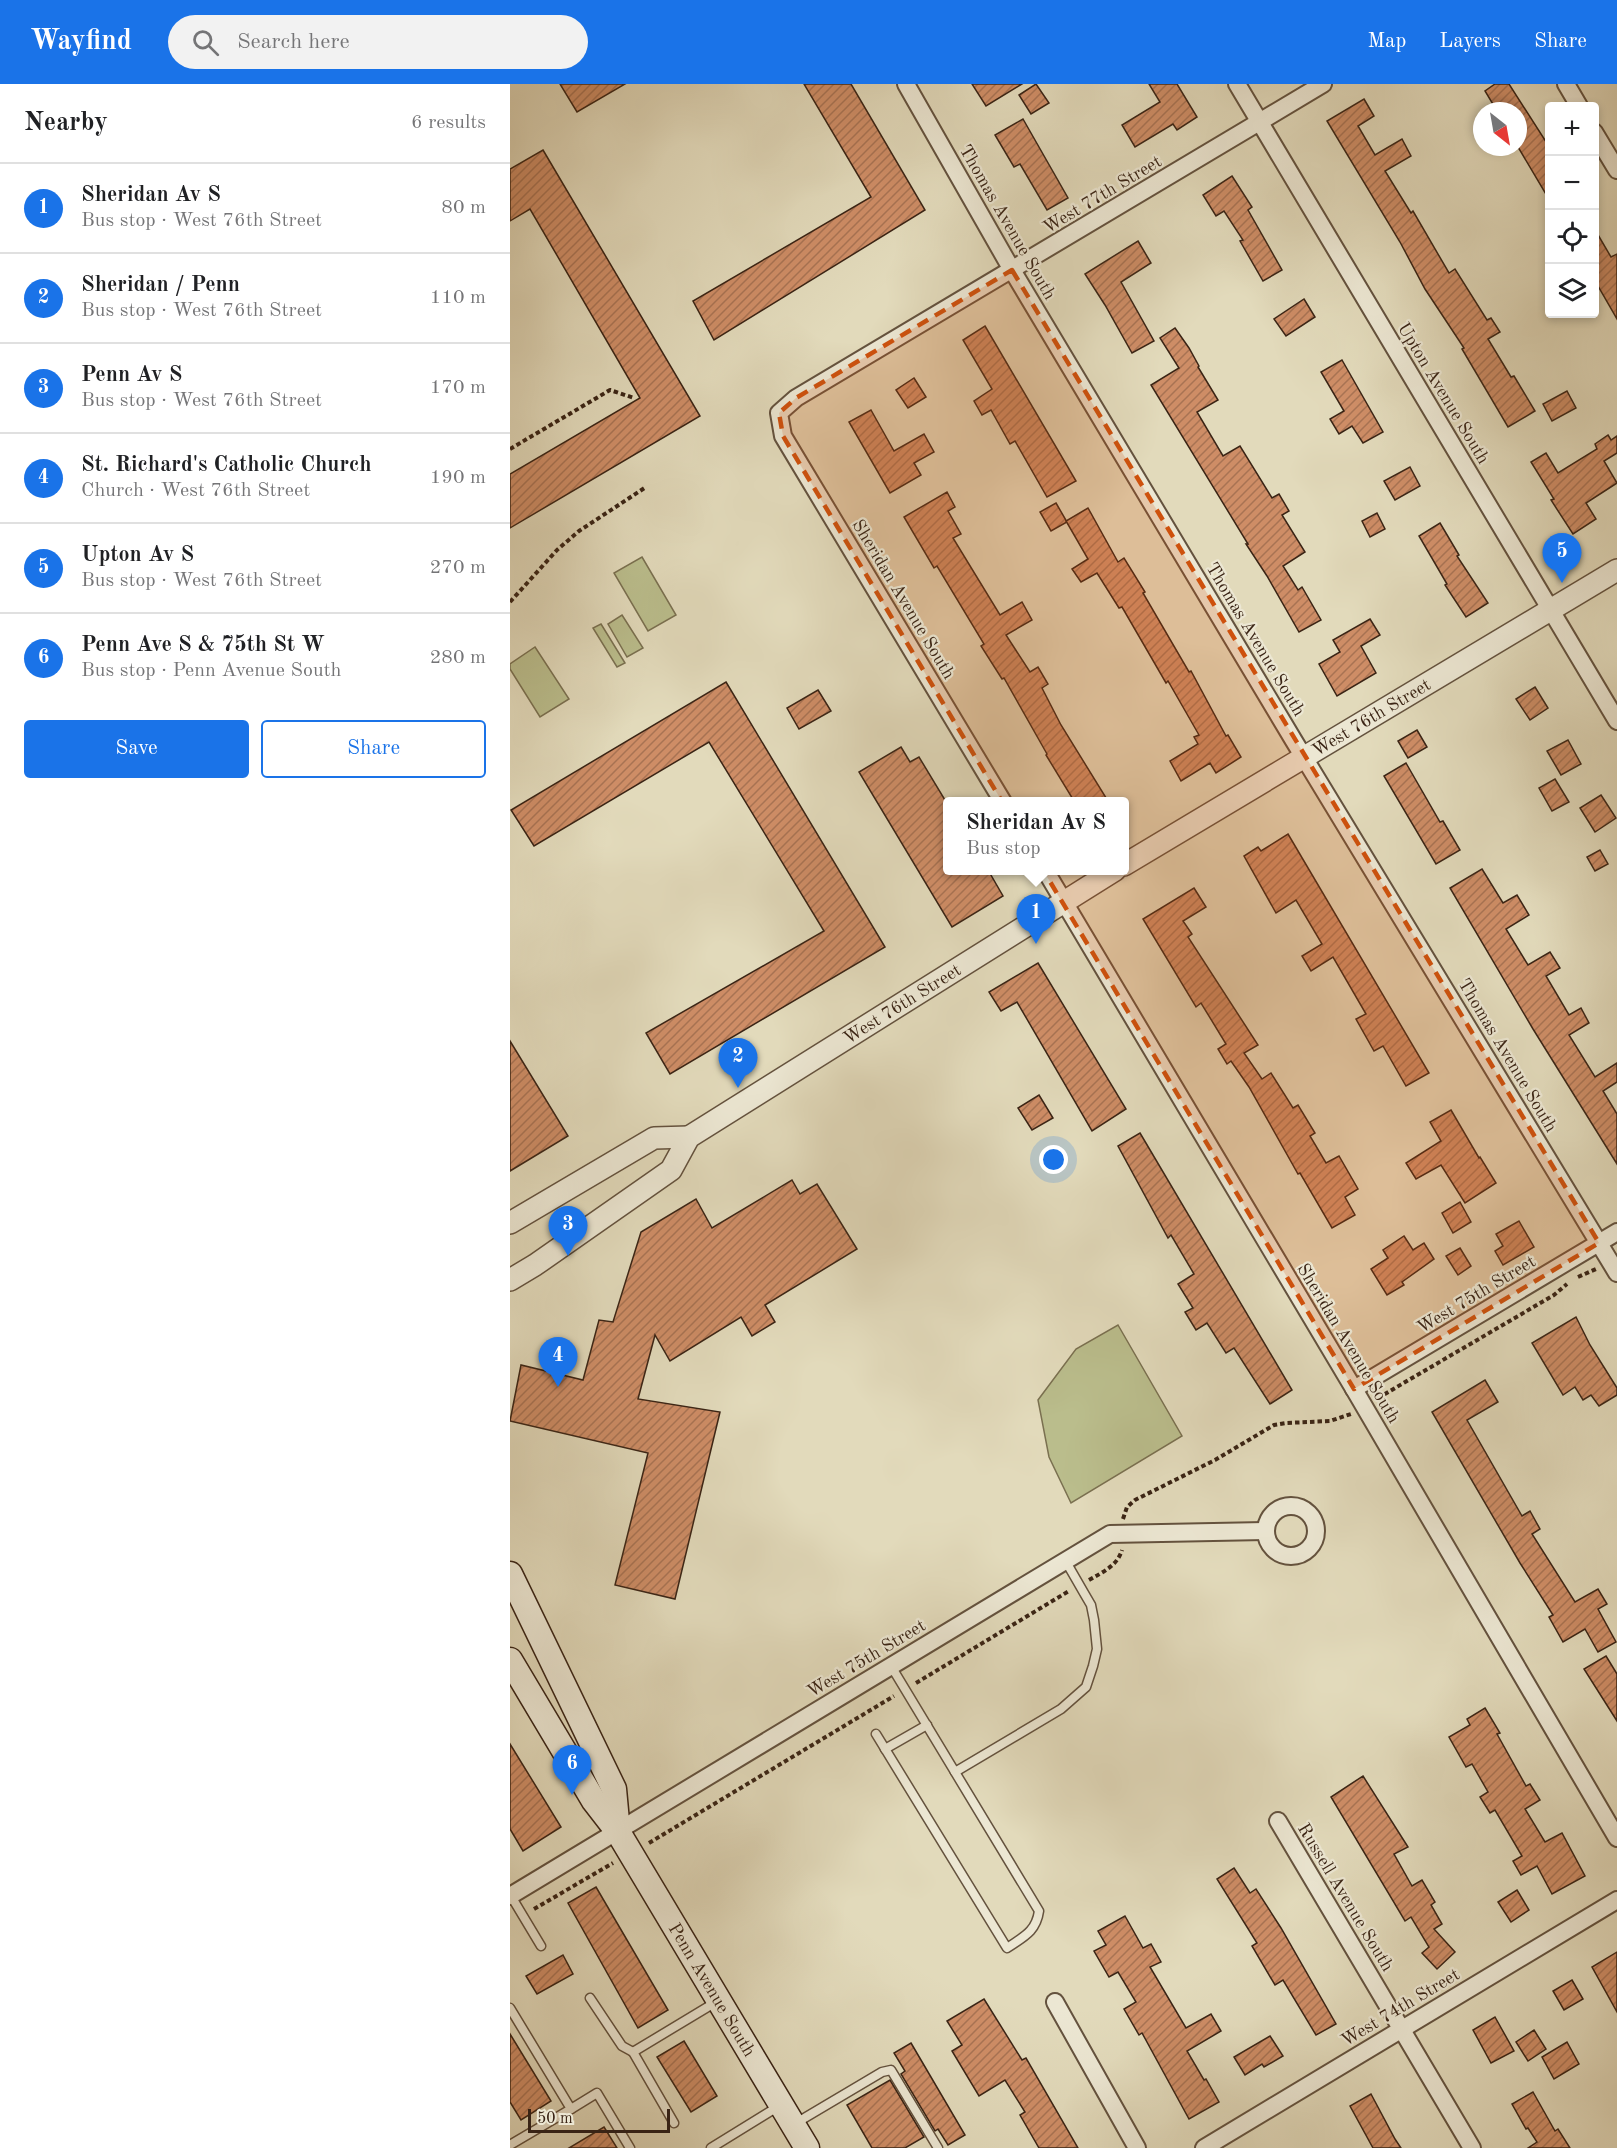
<!DOCTYPE html>
<meta charset="utf-8">
<style>
body{margin:0;font-family:"Old Standard TT",serif;background:#f2f2f2;color:#202124}
.controls{position:absolute;right:18px;top:18px;display:grid;overflow:hidden;border-radius:6px;box-shadow:0 3px 9px #0003}
.controls button{width:54px;height:54px;display:grid;place-items:center;padding:0;border:0;border-bottom:2px solid #e0e0e0;background:#fff;color:#202124;font:30px sans-serif}
.compass{position:absolute;left:963px;top:18px;width:54px;height:54px;border-radius:50%;background:#fff;box-shadow:0 3px 9px #0003;rotate:149deg}
.scale{position:absolute;left:18px;bottom:15px;width:142px;box-sizing:border-box;padding-left:6px;border:3px solid #3a2415;border-top:0;font-size:16px;line-height:21px;white-space:nowrap;color:#3a2415;-webkit-text-stroke:4px #ece7d3;paint-order:stroke}
.you{position:absolute;left:544px;top:1076px;width:21px;height:21px;margin:-15px;border:4px solid #fff;border-radius:50%;background:#1a73e8;box-shadow:0 0 0 9px #1a73e833}
.badge{display:grid;place-items:center;width:39px;height:39px;border-radius:50%;background:#1a73e8;color:#fff;font-size:20px;font-weight:700}
.pin{position:absolute;translate:-50% -50px;filter:drop-shadow(0 2px 3px #0008)}
.pin::after{content:'';position:absolute;top:32px;width:21px;height:18px;background:inherit;clip-path:polygon(0 0,100% 0,50% 100%)}
.popup{position:absolute;left:433px;top:713px;width:186px;height:78px;box-sizing:border-box;display:grid;place-content:center;border-radius:6px;background:#fff;filter:drop-shadow(0 2px 4px #0005);font-size:20px;white-space:nowrap;color:#757577}
.popup b{font-size:22px;color:#202124}
.popup::after{content:'';position:absolute;left:50%;top:100%;margin-left:-12px;border:12px solid transparent;border-top-color:#fff}
.list{margin:0;padding:0;list-style:none}
h2{display:flex;justify-content:space-between;align-items:center;height:78px;margin:0;padding:0 24px;font-size:26px}
h2 small{font-size:20px;font-weight:400;color:#757577}
.list li{display:grid;grid-template-columns:39px 1fr auto;gap:18px;align-items:center;box-sizing:border-box;height:90px;padding:0 24px;border-top:2px solid #e0e0e0}
.list b{display:block;font-size:22px;white-space:nowrap}
.list p{margin:0;font-size:20px;white-space:nowrap;color:#757577}
.list em{font-size:20px;font-style:normal;color:#757577}
.actions{display:flex;gap:12px;padding:18px 24px}
.actions a{flex:1;padding:14px 0;border:2px solid #1a73e8;border-radius:6px;text-align:center;font-size:21px;color:#1a73e8}
.actions .main{background:#1a73e8;color:#fff}
.icon{flex:none;width:33px;height:33px;fill:none;stroke:currentColor;stroke-width:2;stroke-linecap:round;stroke-linejoin:round}
.map{position:relative;flex:none;width:1107px;height:2064px;overflow:hidden}
header{display:flex;align-items:center;gap:36px;box-sizing:border-box;height:84px;padding:0 30px;background:#1a73e8;color:#fff}
header strong{font-size:28px}
nav{display:flex;gap:33px;margin-inline-start:auto;font-size:21px}
.search{width:420px;height:54px;background:#f2f2f2;display:flex;align-items:center;gap:15px;box-sizing:border-box;padding:0 21px;border-radius:33px;color:#757577;font-size:22px}
main{display:flex}
aside{flex:1;background:#fff}
.map>svg:first-child{display:block}
.pitch{fill:#babd8c;stroke:#7a7050;stroke-width:1.5}
.building{fill:url(#building-hatch);stroke:#3a2415;stroke-width:1.5}
.lines{fill:none;stroke-linecap:round;stroke-linejoin:round}
.service-casing{stroke:#64523e;stroke-width:11}
.minor-casing{stroke:#64523e;stroke-width:20}
.tertiary-casing{stroke:#64523e;stroke-width:24}
.secondary-casing{stroke:#3a2415;stroke-width:27}
.path{stroke:#3a2415;stroke-width:4;stroke-dasharray:4.5 3;stroke-linecap:butt}
.service{stroke:#ece7d3;stroke-width:8}
.minor{stroke:#ece7d3;stroke-width:16}
.tertiary{stroke:#ece7d3;stroke-width:21}
.secondary{stroke:#ece7d3;stroke-width:24}
.marked{fill:#ce510d;fill-opacity:0.2;stroke:#ce510d;stroke-width:4.5;stroke-dasharray:12 8;stroke-linejoin:round}
.labels{text-anchor:middle;stroke-width:4.5;stroke-linejoin:round;paint-order:stroke}
.street-label{font-size:18px;fill:#3a2415;stroke:#ece7d3}
</style>
<header>
<strong>Wayfind</strong>
<div class="search"><svg class="icon" aria-label="search" viewBox="0 0 24 24"><circle cx="10" cy="10" r="6"/><path d="M15 15l6 6"/></svg>Search here</div>
<nav><a>Map</a><a>Layers</a><a>Share</a></nav>
</header>
<main>
<aside>
<h2>Nearby<small>6 results</small></h2>
<ul class="list">
<li><span class="badge">1</span><div><b>Sheridan Av S</b><p>Bus stop · West 76th Street</p></div><em>80 m</em></li>
<li><span class="badge">2</span><div><b>Sheridan / Penn</b><p>Bus stop · West 76th Street</p></div><em>110 m</em></li>
<li><span class="badge">3</span><div><b>Penn Av S</b><p>Bus stop · West 76th Street</p></div><em>170 m</em></li>
<li><span class="badge">4</span><div><b>St. Richard's Catholic Church</b><p>Church · West 76th Street</p></div><em>190 m</em></li>
<li><span class="badge">5</span><div><b>Upton Av S</b><p>Bus stop · West 76th Street</p></div><em>270 m</em></li>
<li><span class="badge">6</span><div><b>Penn Ave S &amp; 75th St W</b><p>Bus stop · Penn Avenue South</p></div><em>280 m</em></li>
</ul>
<div class="actions"><a class="main">Save</a><a>Share</a></div>
</aside>
<div class="map">
<svg width="1107" height="2064" viewBox="0 0 1107 2064">
<defs>
<pattern id="building-hatch" width="6" height="6" patternUnits="userSpaceOnUse" patternTransform="scale(1.5)"><rect width="6" height="6" fill="#ce8d66"/><path d="M-1 1l2-2M0 6l6-6M5 7l2-2" fill="none" stroke="#a87353"/></pattern>
</defs>
<rect width="100%" height="100%" fill="#e2dabb"/>
<filter id="stains"><feTurbulence type="fractalNoise" baseFrequency=".00333" numOctaves="4"/><feColorMatrix values="0 0 0 0 .2 0 0 0 0 .09 0 0 0 0 .02 0 0 0 .5 -.17"/></filter>
<radialGradient id="worn" r=".72"><stop offset=".6" stop-color="#630" stop-opacity="0"/><stop offset="1" stop-color="#630" stop-opacity=".3"/></radialGradient>
<!-- pitch -->
<g class="pitch">
<path d="M132,473L166,531L138,547L104,489Z"/>
<path d="M112,531L133,564L117,573L98,540Z"/>
<path d="M91,540L115,579L107,583L83,544Z"/>
<path d="M25,563L59,615L30,633L0,585V580Z"/>
<path d="M608,1241L672,1352L561,1419L539,1373L528,1316L566,1265Z"/>
</g>
<!-- building -->
<g class="building">
<path d="M50,0H115L67,28Z"/>
<path d="M294,0H341L415,126L204,256L183,217L361,113Z"/>
<path d="M462,0H512L476,22Z"/>
<path d="M526,0L539,19L521,30L509,11Z"/>
<path d="M639,0H667L687,33L667,46L663,40L625,63L612,41L650,18Z"/>
<path d="M985,0H999L1040,64V117L1008,63V27H987L975,7Z"/>
<path d="M854,15L864,32L848,42L865,71L892,55L901,72L875,87L901,129L903,127L939,189L945,185L977,236L981,234L990,248L978,255L1001,293L1004,292L1025,327L998,343L952,265L954,264L915,205L890,158L817,37Z"/>
<path d="M513,35L558,114L537,126L510,80L504,83L485,51Z"/>
<path d="M33,66L190,332L0,444V390L130,314L20,125L0,137V85Z"/>
<path d="M722,92L742,123L738,126L772,186L753,197L730,157L733,156L714,127L706,132L693,111Z"/>
<path d="M1084,144L1101,173L1107,170V235L1084,195Z"/>
<path d="M628,157L641,179L611,198L644,257L622,269L595,221L575,190Z"/>
<path d="M794,215L805,233L776,252L764,235Z"/>
<path d="M475,242L566,397L537,413L505,357L500,360L481,326L472,331L464,317L482,305L453,256Z"/>
<path d="M665,244L679,264L689,282L688,283L708,316L687,328L713,372L730,362L762,414L769,410L779,427L772,431L795,468L773,482L788,506L792,503L811,536L789,548L757,492L736,460H738L641,301L669,284L650,254Z"/>
<path d="M832,276L873,348L853,359L842,342L829,350L820,335L834,327L811,288Z"/>
<path d="M404,294L416,313L398,324L386,306Z"/>
<path d="M1057,307L1066,324L1042,337L1033,320Z"/>
<path d="M361,326L384,367L414,350L424,368L404,379L411,391L380,409L339,338Z"/>
<path d="M1098,351L1101,356L1107,352V369L1094,377L1107,399L1076,419L1086,435L1063,450L1041,416L1044,415L1021,378L1036,369L1048,389L1087,365L1085,360Z"/>
<path d="M900,383L910,402L885,416L874,397Z"/>
<path d="M437,408L445,423L438,427L451,450L443,454L490,531L512,518L522,536L496,551L520,588L528,583L538,600L532,604L551,641L598,717H564L536,671L537,670L494,594L492,595L471,562L474,560L427,482L424,484L394,433Z"/>
<path d="M546,419L557,438L541,447L530,428Z"/>
<path d="M578,424L608,478L614,474L635,508L633,509L679,588L681,587L716,652L718,651L731,673L706,689L700,679L671,697L660,677L688,660L684,653L689,651L658,597L656,599L612,523L609,524L587,489L571,498L562,485L578,475L556,437Z"/>
<path d="M867,429L875,445L860,453L852,437Z"/>
<path d="M930,439L949,471L947,472L978,519L956,533L935,501L937,500L909,452Z"/>
<path d="M860,535L870,551L851,562L866,589L827,612L809,580L830,568L823,556Z"/>
<path d="M216,598L375,863L160,990L136,949L314,847L199,658L24,762L1,726Z"/>
<path d="M1025,603L1038,624L1020,636L1006,615Z"/>
<path d="M308,606L321,627L289,645L277,624Z"/>
<path d="M907,646L917,663L898,674L888,657Z"/>
<path d="M1058,656L1071,680L1051,691L1037,667Z"/>
<path d="M391,663L400,678L409,673L438,721V786H478L493,812L442,843L349,688Z"/>
<path d="M896,679L930,738L933,737L950,766L926,780L874,692Z"/>
<path d="M1045,695L1059,718L1042,727L1029,704Z"/>
<path d="M1091,711L1106,734L1085,748L1070,724Z"/>
<path d="M778,750L919,989L896,1002L873,962L864,967L846,935L856,930L823,873L801,887L792,872L812,860L786,816L766,829L734,772L748,763L751,767Z"/>
<path d="M1090,766L1098,780L1085,787L1077,773Z"/>
<path d="M972,785L993,819L1007,811L1019,831L996,845L1018,881L1040,868L1050,884L1036,892L1059,931L1071,924L1079,939L1059,951L1085,993L1107,979V998L1093,1007L1107,1030V1080L1023,945L940,804Z"/>
<path d="M684,804L696,823L673,837L682,850L678,853L748,961L734,969L752,995L761,989L783,1024L788,1021L805,1049L800,1052L816,1079L829,1072L848,1105L835,1113L845,1131L822,1144L790,1089L788,1090L739,1003L721,977L717,980L708,965L716,960L691,919L686,923L633,835Z"/>
<path d="M528,879L616,1025L582,1047L507,918L491,927L479,908Z"/>
<path d="M0,957L58,1052L0,1087Z"/>
<path d="M529,1011L543,1034L522,1046L508,1024Z"/>
<path d="M941,1026L969,1074L970,1073L986,1099L955,1119L931,1081L906,1095L896,1079L931,1057L920,1038Z"/>
<path d="M630,1049L782,1306L760,1320L724,1264L716,1269L697,1239L686,1246L675,1228L683,1224L668,1200L684,1190L661,1151L658,1154L608,1062Z"/>
<path d="M282,1096L290,1110L307,1100L347,1165L255,1221L265,1238L242,1252L231,1233L160,1277L145,1251L128,1315L210,1328L165,1515L105,1501L138,1369L0,1337L11,1281L73,1296L89,1236L103,1238L131,1148L186,1115L202,1144Z"/>
<path d="M950,1118L961,1138L943,1149L932,1129Z"/>
<path d="M1009,1137L1024,1163L993,1181L985,1167L993,1162L986,1150Z"/>
<path d="M894,1152L903,1166L914,1159L924,1175L892,1198L894,1201L877,1211L861,1185L878,1174L873,1166Z"/>
<path d="M950,1164L961,1182L948,1191L936,1172Z"/>
<path d="M1066,1233L1080,1261L1107,1304V1311L1089,1322L1081,1311L1073,1316L1065,1303L1053,1311L1022,1259Z"/>
<path d="M975,1296L988,1318L957,1336L1012,1432L1020,1427L1030,1445L1022,1450L1065,1518L1088,1505L1097,1520L1088,1525L1106,1558L1088,1568L1075,1545L1053,1558L1039,1533L1043,1531L1010,1479L922,1328Z"/>
<path d="M1096,1572L1107,1590V1637L1074,1585Z"/>
<path d="M975,1624L990,1649L987,1650L1016,1702L1020,1700L1030,1716L1015,1725L1035,1758L1052,1749L1075,1792L1042,1810L1027,1782L1011,1791L1003,1777L1012,1772L985,1726L980,1729L970,1713L978,1708L962,1680L956,1683L939,1653L960,1641L957,1635Z"/>
<path d="M0,1660L51,1743L13,1767L0,1745Z"/>
<path d="M853,1692L898,1763L884,1770L902,1802L912,1796L925,1818L921,1821L932,1840L924,1845L945,1868L927,1885L912,1869L919,1863L901,1833L895,1837L821,1713Z"/>
<path d="M724,1784L740,1809L746,1805L771,1844L826,1940L806,1951L773,1896L765,1901L742,1862L747,1859L707,1795Z"/>
<path d="M86,1803L158,1926L128,1944L58,1819Z"/>
<path d="M1007,1806L1019,1826L1001,1838L988,1818Z"/>
<path d="M615,1832L633,1864L641,1860L651,1878L640,1883L676,1944L701,1930L711,1947L677,1967L694,1996L696,1995L709,2018L679,2035L632,1949L629,1951L614,1925L626,1918L608,1888L599,1893L584,1867L596,1861L588,1847Z"/>
<path d="M1107,1868V1928L1082,1883Z"/>
<path d="M53,1871L63,1890L27,1910L16,1892Z"/>
<path d="M1062,1896L1073,1915L1054,1926L1043,1907Z"/>
<path d="M474,1915L512,1976L516,1974L568,2064H529L510,2031L515,2028L495,1996L469,2012L442,1967L452,1961L437,1937Z"/>
<path d="M985,1933L1004,1967L981,1979L963,1946Z"/>
<path d="M1024,1946L1036,1965L1018,1977L1006,1958Z"/>
<path d="M0,1950L41,2017L11,2036L0,2018Z"/>
<path d="M760,1952L773,1972L754,1983L752,1980L735,1991L724,1973Z"/>
<path d="M174,1957L207,2012L181,2028L147,1973Z"/>
<path d="M1057,1958L1069,1980L1044,1995L1032,1973Z"/>
<path d="M401,1959L455,2051L438,2061L428,2045L425,2047L391,1990L395,1987L384,1969Z"/>
<path d="M380,1996L414,2053L395,2064H362L337,2021Z"/>
<path d="M1023,2008L1045,2047L1048,2045L1060,2064H1018L1027,2058L1018,2044L1016,2045L1002,2020Z"/>
<path d="M861,2010L885,2055L891,2064H863L840,2022Z"/>
<path d="M94,2043L107,2064H59Z"/>
</g>
<g class="lines">
<defs>
<g id="service">
<path d="M381,1582L445,1688L551,1625L576,1603L583,1582L587,1565L584,1536L581,1521L574,1509L555,1476"/>
<path d="M366,1650L497,1864C513,1853 526,1848 529,1827L445,1688"/>
<path d="M375,1665L417,1641"/>
<path d="M1,1812L31,1862"/>
<path d="M80,1914L112,1962L123,1968"/>
<path d="M0,1924L61,2025L0,2061"/>
<path d="M61,2025L87,2009L120,2064"/>
<path d="M164,2039L123,1968L206,1918"/>
<path d="M286,2039L372,1988L381,1986L428,2064"/>
<path d="M201,2064L269,2022"/>
</g>
<g id="minor">
<path d="M396,0L502,186L784,657L1107,1189"/>
<path d="M727,0L1107,637"/>
<path d="M1056,0L1069,22"/>
<path d="M1084,48L1107,86"/>
<path d="M493,718L273,352L269,329L286,314L813,0"/>
<path d="M535,786L844,1305L1107,1754"/>
<path d="M844,1305L1107,1148"/>
<circle cx="781" cy="1447" r="25"/>
<path d="M768,1737L962,2064"/>
<path d="M0,1812L600,1450L755,1447"/>
<path d="M545,1918L627,2064"/>
<path d="M694,2064L1107,1816"/>
</g>
<g id="tertiary">
<path id="s1" d="M614,781L1107,486"/>
<path d="M0,1139L144,1054L179,1053"/>
<path id="s2" d="M0,1196L25,1181L161,1086L179,1053L605,786"/>
</g>
<g id="secondary">
<path d="M0,1490L104,1705L108,1748"/>
<path id="s3" d="M0,1576L84,1717L108,1748L297,2064"/>
</g>
</defs>
<!-- service casing -->
<use href="#service" class="service-casing"/>
<!-- minor casing -->
<use href="#minor" class="minor-casing"/>
<!-- tertiary casing -->
<use href="#tertiary" class="tertiary-casing"/>
<!-- secondary casing -->
<use href="#secondary" class="secondary-casing"/>
<!-- path -->
<g class="path">
<path d="M0,365L100,306L124,314"/>
<path d="M0,518L47,466L69,447L136,403"/>
<path d="M1068,1193L1086,1185"/>
<path d="M868,1314L1044,1211L1057,1200"/>
<path d="M613,1435L617,1423L625,1416L705,1376L764,1341L776,1339L820,1337L841,1330"/>
<path d="M579,1496C593,1488 607,1482 612,1466"/>
<path d="M406,1599L559,1507"/>
<path d="M139,1759L384,1612"/>
<path d="M24,1825L103,1779"/>
</g>
<!-- service -->
<use href="#service" class="service"/>
<!-- minor -->
<use href="#minor" class="minor"/>
<!-- tertiary -->
<use href="#tertiary" class="tertiary"/>
<!-- secondary -->
<use href="#secondary" class="secondary"/>
</g>
<!-- marked area -->
<path class="marked" d="M502,186L1089,1159L844,1305L273,352L269,329L286,314Z"/>
<g class="labels">
<!-- street labels -->
<g class="street-label">
<text transform="translate(592 110) rotate(-31)" y="6">West 77th Street</text>
<text transform="translate(498 138) rotate(60)" y="6">Thomas Avenue South</text>
<text transform="translate(934 309) rotate(59)" y="6">Upton Avenue South</text>
<text transform="translate(394 515) rotate(59)" y="6">Sheridan Avenue South</text>
<text transform="translate(746 555) rotate(59)" y="6">Thomas Avenue South</text>
<text dy="6" stroke="none"><textPath href="#s1" startOffset="288">West 76th Street</textPath></text>
<text dy="6" stroke="none"><textPath href="#s2" startOffset="484">West 76th Street</textPath></text>
<text transform="translate(998 971) rotate(59)" y="6">Thomas Avenue South</text>
<text transform="translate(966 1210) rotate(-31)" y="6">West 75th Street</text>
<text transform="translate(839 1259) rotate(59)" y="6">Sheridan Avenue South</text>
<text transform="translate(356 1574) rotate(-31)" y="6">West 75th Street</text>
<text transform="translate(836 1813) rotate(59)" y="6">Russell Avenue South</text>
<text dy="6" stroke="none"><textPath href="#s3" startOffset="387">Penn Avenue South</textPath></text>
<text transform="translate(890 1923) rotate(-31)" y="6">West 74th Street</text>
</g>
</g>
<rect width="100%" height="100%" filter="url(#stains)"/>
<rect width="100%" height="100%" fill="url(#worn)"/>
</svg>
<div class="controls">
<button>+</button>
<button>−</button>
<button><svg class="icon" aria-label="locate" viewBox="0 0 24 24"><circle cx="12" cy="12" r="6"/><path d="M12 2v4M12 18v4M2 12h4M18 12h4"/></svg></button>
<button><svg class="icon" aria-label="layers" viewBox="0 0 24 24"><path d="M12 4l9 5-9 5-9-5zM3 14l9 5 9-5"/></svg></button>
</div>
<svg class="compass" viewBox="-18 -18 36 36"><path d="M0-13l5 13h-10z" fill="#e53935"/><path d="M0 13l5-13h-10z" fill="#757577"/></svg>
<div class="scale">50 m</div>
<div class="you"></div>
<div class="pin badge" style="left:526px;top:860px">1</div>
<div class="popup"><b>Sheridan Av S</b>Bus stop</div>
<div class="pin badge" style="left:228px;top:1004px">2</div>
<div class="pin badge" style="left:58px;top:1172px">3</div>
<div class="pin badge" style="left:48px;top:1303px">4</div>
<div class="pin badge" style="left:1052px;top:499px">5</div>
<div class="pin badge" style="left:62px;top:1711px">6</div>
</div>
</main>
